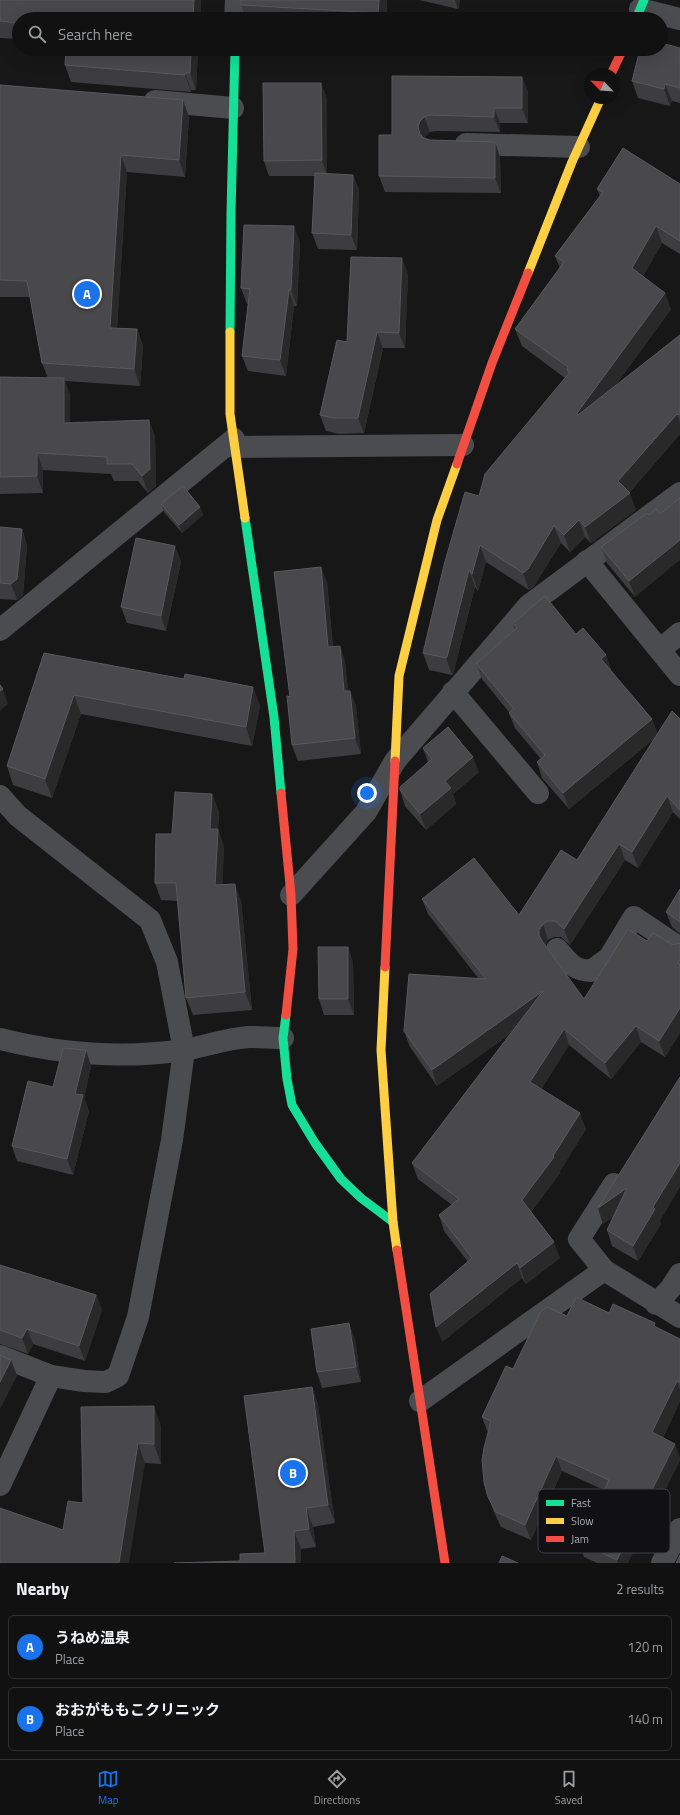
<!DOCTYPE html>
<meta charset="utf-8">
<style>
body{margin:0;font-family:"Titillium Web","Noto Sans JP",sans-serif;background:#1e1f1f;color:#f1f3f6}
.compass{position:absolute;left:584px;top:68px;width:36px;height:36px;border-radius:50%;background:#111;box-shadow:0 4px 16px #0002;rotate:295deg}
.you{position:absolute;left:367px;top:793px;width:14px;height:14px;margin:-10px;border:3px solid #fff;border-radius:50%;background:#1a73e8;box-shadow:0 0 0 6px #1a73e833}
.badge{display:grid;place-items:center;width:26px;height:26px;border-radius:50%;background:#1a73e8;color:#fff;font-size:13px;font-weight:700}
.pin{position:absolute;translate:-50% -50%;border:2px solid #fff;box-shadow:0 1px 4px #0006}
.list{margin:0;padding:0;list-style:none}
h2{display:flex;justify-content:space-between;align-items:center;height:52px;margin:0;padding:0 16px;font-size:17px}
h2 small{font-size:13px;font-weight:400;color:#9c9d9f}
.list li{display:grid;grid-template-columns:26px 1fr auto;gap:12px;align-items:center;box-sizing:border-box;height:64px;margin:0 8px 8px;padding:0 8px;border:1px solid #303131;border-radius:6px}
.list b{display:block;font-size:15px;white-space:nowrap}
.list p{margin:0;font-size:13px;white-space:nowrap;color:#9c9d9f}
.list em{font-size:13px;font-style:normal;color:#9c9d9f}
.icon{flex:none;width:22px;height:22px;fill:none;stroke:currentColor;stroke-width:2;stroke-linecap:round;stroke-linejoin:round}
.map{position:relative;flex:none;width:680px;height:1563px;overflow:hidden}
.search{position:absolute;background:#111;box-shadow:0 4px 16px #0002;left:12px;right:12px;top:12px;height:44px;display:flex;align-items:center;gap:10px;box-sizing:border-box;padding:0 14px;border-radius:22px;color:#9c9d9f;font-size:15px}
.sheet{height:196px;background:#111}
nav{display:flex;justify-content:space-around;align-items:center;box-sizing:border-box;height:56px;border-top:1px solid #303131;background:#111;font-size:11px;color:#9c9d9f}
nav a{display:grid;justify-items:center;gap:2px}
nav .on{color:#1a73e8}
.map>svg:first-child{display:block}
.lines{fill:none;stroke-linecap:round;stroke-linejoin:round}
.street{stroke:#4b4c50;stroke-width:22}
.fast{stroke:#16e098;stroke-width:9}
.slow{stroke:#ffcf43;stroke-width:9}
.jam{stroke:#f24e42;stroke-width:9}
.wall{fill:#3d3d3f}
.shaded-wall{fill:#29292a}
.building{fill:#49494c;stroke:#58595d}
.key{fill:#111113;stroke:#3e4045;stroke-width:1}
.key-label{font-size:11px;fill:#a8adb8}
</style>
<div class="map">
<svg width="680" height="1563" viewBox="0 0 680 1563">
<rect width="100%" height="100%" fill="#171717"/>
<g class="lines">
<!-- street -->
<g class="street">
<path d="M640,9L680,19"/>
<path d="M235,19L236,0"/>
<path d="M155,101L233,108"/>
<path d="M466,144L579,147"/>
<path d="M235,447L463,445"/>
<path d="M587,561L680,675"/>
<path d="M0,630L234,439"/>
<path d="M660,650L680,633"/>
<path d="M453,692L538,793"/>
<path d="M0,796L18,816L150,920L167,962L184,1050L172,1140L138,1317L118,1376L106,1382L84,1381L51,1376L0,1485"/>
<path d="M291,895L366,812L395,761L529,605L680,493"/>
<path d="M557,949C569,962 572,970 591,971L609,958L634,917L680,948"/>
<path d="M0,1039C60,1054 123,1059 184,1050C206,1046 228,1038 250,1037C261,1037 272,1038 283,1038"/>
<path d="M614,1184L579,1239L604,1270L680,1317"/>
<path d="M656,1304L671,1288L680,1274"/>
<path d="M0,1356L51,1376"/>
<path d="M420,1401L604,1270"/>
<path d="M662,1563L680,1529"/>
</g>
<!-- fast -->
<g class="fast">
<path d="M636,19L644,0"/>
<path d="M230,332L231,213L235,49"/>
<path d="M245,518L274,717L281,793"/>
<path d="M286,1015L283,1038L287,1079L292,1105L315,1143L341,1179L361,1198L393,1222"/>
</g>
<!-- slow -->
<g class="slow">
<path d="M528,273L572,162L601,98"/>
<path d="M230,332V414L245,518"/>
<path d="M395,761L399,676L437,520L457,464"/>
<path d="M385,967L381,1050L393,1222L397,1250"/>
</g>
<!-- jam -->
<g class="jam">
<path d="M611,74L623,49"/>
<path d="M457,464L492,363L528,273"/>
<path d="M281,793L291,895L293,949L286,1015"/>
<path d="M385,967L395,761"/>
<path d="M397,1250L445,1563"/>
</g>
</g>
<!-- wall -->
<g class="wall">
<path d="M0,0H201L200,19H19V39L0,38Z"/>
<path d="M241,0H387L386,19H246L241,5Z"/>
<path d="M419,0H460L458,9Z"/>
<path d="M680,48V103L672,101L670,106L638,98L632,81Z"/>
<path d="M66,49H198L196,90H191V92L71,82L65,65Z"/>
<path d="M392,76L522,77L528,92V123H500V132L436,131L430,132L425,137V138L430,140L495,142L500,157L501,193L385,192L379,176L392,135Z"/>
<path d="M0,85L189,117L185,177L127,172L117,328L137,329L143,346L140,386L65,381L70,395V423L149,420L155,437L156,486L148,493L138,481H114L111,474L43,470V493L0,494V377L48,378L42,363L30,297H0Z"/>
<path d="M327,98V174L353,175L359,190L357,250L318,249L312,233L315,176H269L264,161Z"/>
<path d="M680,184V254L662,243L643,276L671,309L615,386L680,335V434L629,493L636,510L591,543L585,537L570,552L561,543L534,586L529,590L486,562L478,591L475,587L453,674L452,675L429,670L423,653L479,496L565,378L522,346L515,329L560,268L555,256L600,196L597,189Z"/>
<path d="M300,242L297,306H294L286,376L248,371L242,356L248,304H247L241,288Z"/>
<path d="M408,274L405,348H383L364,433L339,434L326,431L320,415L347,342Z"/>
<path d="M161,504L200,507L203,515L182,533L164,512Z"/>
<path d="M660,514L635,597L607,563L601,547L649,515Z"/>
<path d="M0,527L22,529L27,545L23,595L17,600L0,599Z"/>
<path d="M175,546L181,562L166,631L127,623L121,607Z"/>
<path d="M327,582L333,647L340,646L345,662L348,691H350L356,706L361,754L298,761L292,745L290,697Z"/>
<path d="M513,623L576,634L606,655L611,670V671L652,719L657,733L680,719V819L673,812L638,868L625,860L570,945L561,937H554L548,940L545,946L584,999L647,941L673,945L680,943V1033L665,1057L641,1042L611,1079L569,1045L541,1089L586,1129L560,1171V1173L531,1212L560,1258L526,1284L522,1278L442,1342L468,1262L444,1231L439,1215L452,1205L418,1179L412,1163L510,1034L437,1086L410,1047L404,1031L479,979L428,914L422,899L519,915L577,860L655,738L569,809L542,778L537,762L541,759L515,728L509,713V712L482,679L476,664L515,630Z"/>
<path d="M44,653L184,679L253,687L260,706L252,746L81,714L52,798L13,785L7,766Z"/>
<path d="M423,748L479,772L453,794L456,804L426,830L405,806L400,790L428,762Z"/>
<path d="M212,794L219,812L218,829L224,847L222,885L241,901L252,1010L193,1015L186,998L177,901L161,900L155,883L172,834Z"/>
<path d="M680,889V934L672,927L666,912Z"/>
<path d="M348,947L353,963L354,1015H324L319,999Z"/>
<path d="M91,1066L84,1098L89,1111L73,1175L17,1161L12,1146L53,1087Z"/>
<path d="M598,1208L660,1221L661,1224L638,1261L612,1246L607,1230L613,1217L603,1224Z"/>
<path d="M0,1265L96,1295L102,1310L85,1361L33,1344L28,1354L0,1344Z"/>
<path d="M609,1313L657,1328L680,1339V1401L663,1438L628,1563H597L584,1557L579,1542L604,1490L562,1471L531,1540L501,1527L494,1512L488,1497V1433L482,1417L513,1369L567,1316Z"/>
<path d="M355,1339L361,1382L322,1388L317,1372Z"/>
<path d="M312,1387L318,1405L335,1523L313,1527L316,1547L301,1549V1563H174L240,1561L265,1553Z"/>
<path d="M81,1407L161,1426V1464L145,1463L63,1530L83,1503Z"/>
</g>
<!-- shaded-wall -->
<g class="shaded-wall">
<path d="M194,0H201L200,19H193Z"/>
<path d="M379,0H387L386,19H380L378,13Z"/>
<path d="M455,0H460L458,9Z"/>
<path d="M191,49H198L196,90L190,73Z"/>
<path d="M185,73L191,90V92L185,75Z"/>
<path d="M522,77L528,92V123L522,108Z"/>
<path d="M321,83L327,98V176L322,160Z"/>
<path d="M665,84L672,101L670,106L664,89Z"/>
<path d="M183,100L189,117L185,177L179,160Z"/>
<path d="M494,108L500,123V132L494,117Z"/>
<path d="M424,117L430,132L425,137L424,142L420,134L418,127L420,121Z"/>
<path d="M495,142L500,157L501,193L495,178Z"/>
<path d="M121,155L127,172L116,345L110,328Z"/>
<path d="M353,175L359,190L357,250L351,235Z"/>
<path d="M294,226L300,242L297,306L291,290Z"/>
<path d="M656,226L662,243L638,285L632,268Z"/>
<path d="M402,258L408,274L405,348L399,333Z"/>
<path d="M289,290L294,306L286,376L280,360Z"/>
<path d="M665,293L671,309L583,430L577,413Z"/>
<path d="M137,329L143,346L140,386L134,369Z"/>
<path d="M377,332L383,348L364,433L358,418Z"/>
<path d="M64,378L70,395V440L64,423Z"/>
<path d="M677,414L680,422V434L626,496L630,493L636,510L591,543L585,527L618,481Z"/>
<path d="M149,420L155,437L156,486L148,493L142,476Z"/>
<path d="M37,453L43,470V493L37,476Z"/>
<path d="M200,507L203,515L182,533L179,525Z"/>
<path d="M579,520L585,537L570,552L564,535Z"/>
<path d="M554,526L561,543L534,586L529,590L523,573Z"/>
<path d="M22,529L27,545L23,595L17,600L11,584Z"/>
<path d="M680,540V560L635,597L629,581Z"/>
<path d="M480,545L486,562L478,591L472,574Z"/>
<path d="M175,546L181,562L166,631L161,616Z"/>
<path d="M321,567L327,582L334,663L328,647Z"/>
<path d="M469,570L475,587L453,674L452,675L446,658Z"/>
<path d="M340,646L345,662L350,707L344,691Z"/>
<path d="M606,655L611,670L606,674L601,659Z"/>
<path d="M253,687L260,706L252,746L246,727Z"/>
<path d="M3,689L8,704L0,711V691Z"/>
<path d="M350,691L356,706L361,754L355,738Z"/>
<path d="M74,695L81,714L52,798L45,779Z"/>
<path d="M652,719L658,735L569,809L563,793Z"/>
<path d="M473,757L479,772L453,794L456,804L426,830L420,814L445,781Z"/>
<path d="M212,794L219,812L217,847L210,829Z"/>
<path d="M667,796L673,812L638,868L632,852Z"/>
<path d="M218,829L224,847L222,903L215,885Z"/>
<path d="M619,844L625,860L570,945L564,929Z"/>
<path d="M235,884L241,901L252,1010L245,992Z"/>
<path d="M543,924L548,940L545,945V951L539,935V930Z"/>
<path d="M348,947L353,963L354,1015L348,999Z"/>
<path d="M543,991L549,1007L437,1086L432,1070Z"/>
<path d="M680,1008V1033L665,1057L659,1041Z"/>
<path d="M636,1026L641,1042L611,1079L605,1063Z"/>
<path d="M564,1029L569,1045L536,1098L530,1082Z"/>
<path d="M86,1050L91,1066L84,1098L89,1111L73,1175L67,1159L75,1094Z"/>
<path d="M580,1113L586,1129L560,1171V1173L528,1216L522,1200L553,1156Z"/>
<path d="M680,1163V1187L660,1221L661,1224L638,1261L633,1246L653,1207Z"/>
<path d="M627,1188L632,1203L603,1224L598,1208Z"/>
<path d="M554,1242L560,1258L526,1284L520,1268Z"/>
<path d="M517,1263L522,1278L442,1342L436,1327Z"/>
<path d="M96,1295L102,1310L85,1361L79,1346Z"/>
<path d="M349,1323L355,1339L361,1382L356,1367Z"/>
<path d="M27,1329L33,1344L28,1354L22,1338Z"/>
<path d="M11,1360L17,1376L0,1409V1382Z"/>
<path d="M677,1381L680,1390V1401L658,1448L652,1432Z"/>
<path d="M312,1387L318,1405L335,1523L328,1505Z"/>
<path d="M154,1406L161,1426V1464L154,1444Z"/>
<path d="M138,1443L145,1463L129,1563H119Z"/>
<path d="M675,1444L680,1457V1461L628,1563H618L617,1560Z"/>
<path d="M556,1456L562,1471L531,1540L525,1525Z"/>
<path d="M306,1508L313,1527L316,1547L309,1529Z"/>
<path d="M294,1531L301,1549V1563H295Z"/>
</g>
<!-- building -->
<g class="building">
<path d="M0,0H194L193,19H19V23L0,21Z"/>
<path d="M241,0H379L378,13L241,5Z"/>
<path d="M661,43L680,48V88L665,84L664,89L632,81L640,49H661Z"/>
<path d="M66,49H191L190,73H185V75L65,65Z"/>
<path d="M392,76L522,77V108H494V117L430,115L424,117L420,121L418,127L420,134L424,138L430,140L495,142V178L379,176V135H392Z"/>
<path d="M263,83H321L322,160L264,161Z"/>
<path d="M0,85L183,100L179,160L121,155L110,328L137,329L134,369L42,363L27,281L0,280Z"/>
<path d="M623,148L680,184V241L656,226L632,268L665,293L577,413L578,415L680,335V414L678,415L677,414L618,481L630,493L585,527L579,520L564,535L554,526L528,569L523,573L480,545L472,574L469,570L447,657L446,658L423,653L444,565L465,492L479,496L485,474L570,372L567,370L568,367L515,329L564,262L555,256L603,192L597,189Z"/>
<path d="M315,173L353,175L351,235L312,233Z"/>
<path d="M244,225L294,226L291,290H289L280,360L242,356L250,289L241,288Z"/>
<path d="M351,257L402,258L399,333L377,332L358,418H333L320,415L337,340L347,342Z"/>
<path d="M0,377L64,378V423L149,420L150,469L142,476L132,464H107V457L37,453V476L0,477Z"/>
<path d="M183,486L200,507L179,525L161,504Z"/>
<path d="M680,498V540L629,581L601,547L647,513L649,515L656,509L660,514Z"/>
<path d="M0,527L22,529L17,579L11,584L0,583Z"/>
<path d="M136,538L175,546L161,616L121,607Z"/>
<path d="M321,567L328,647L340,646L344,691H350L355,738L292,745L287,696L290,697L274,572Z"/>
<path d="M545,596L576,634L583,628L606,655L601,659L652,719L563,793L537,762L545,755L509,713L514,709L476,664L517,628L513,623Z"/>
<path d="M44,653L184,679L185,674L253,687L246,727L74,695L45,779L7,766Z"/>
<path d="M0,685L3,689L0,691Z"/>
<path d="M672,711L680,719V810L667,796L632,852L619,844L564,929L555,921H548L543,924L539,930V935L542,941L584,999L628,929L647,941L653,933L673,945L680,943V960L678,963L680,964V1008L659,1041L636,1026L605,1063L564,1029L530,1082L580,1113L553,1156L554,1157L522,1200L554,1242L520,1268L517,1263L436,1327L430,1294L472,1258L439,1215L459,1199L412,1163L543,991L432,1070L404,1031L409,974L486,979L422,899L474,858L519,915L561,850L577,860Z"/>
<path d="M448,727L473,757L445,781L451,788L420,814L400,790V787L432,759L423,748Z"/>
<path d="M175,792L212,794L210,829H218L215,885L235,884L245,992L186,998L176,883H155L156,834H172Z"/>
<path d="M680,889V922L666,912Z"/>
<path d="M318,947H348V999H319Z"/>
<path d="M63,1048L86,1050L75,1094L83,1095L67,1159L12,1146L28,1081L53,1087Z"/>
<path d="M680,1077V1163L653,1207L655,1209L633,1246L607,1230L627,1188L598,1208Z"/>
<path d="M0,1265L96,1295L79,1346L27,1329L22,1338L0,1330Z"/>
<path d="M576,1297L609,1313L613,1304L655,1323L654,1326L680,1339V1382L677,1381L652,1432L675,1444L617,1560L579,1542L609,1480L556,1456L525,1525L496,1512L488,1497L484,1482L482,1460L484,1448L491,1421L482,1417L506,1366L513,1369L541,1311L547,1307L567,1316Z"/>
<path d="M349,1323L356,1367L317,1372L311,1329Z"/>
<path d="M0,1355L11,1360L0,1382Z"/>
<path d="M312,1387L328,1505L306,1508L309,1529L294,1531L295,1563H174L240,1561V1554L265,1553L244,1396Z"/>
<path d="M154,1406V1444L138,1443L119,1563H0V1508L63,1530L68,1501L83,1503L81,1407Z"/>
<path d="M680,1555V1563H676Z"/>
<path d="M502,1556L518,1563H499Z"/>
</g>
<!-- legend -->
<rect x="538" y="1489" width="132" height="64" rx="6" class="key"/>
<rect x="546" y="1500" width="18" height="6" fill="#16e098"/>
<rect x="546" y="1518" width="18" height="6" fill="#ffcf43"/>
<rect x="546" y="1536" width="18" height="6" fill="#f24e42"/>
<g class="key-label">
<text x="571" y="1507">Fast</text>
<text x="571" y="1525">Slow</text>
<text x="571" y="1543">Jam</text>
</g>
</svg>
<svg class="compass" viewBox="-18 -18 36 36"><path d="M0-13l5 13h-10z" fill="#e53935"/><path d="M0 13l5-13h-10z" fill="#9c9d9f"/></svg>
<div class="you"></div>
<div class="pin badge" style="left:87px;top:294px">A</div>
<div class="pin badge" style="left:293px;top:1473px">B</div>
<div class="search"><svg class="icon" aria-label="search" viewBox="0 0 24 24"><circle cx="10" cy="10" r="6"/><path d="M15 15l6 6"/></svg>Search here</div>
</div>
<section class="sheet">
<h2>Nearby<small>2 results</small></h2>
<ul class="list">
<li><span class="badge">A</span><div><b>うねめ温泉</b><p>Place</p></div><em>120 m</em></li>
<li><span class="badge">B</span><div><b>おおがももこクリニック</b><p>Place</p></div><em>140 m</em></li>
</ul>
</section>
<nav>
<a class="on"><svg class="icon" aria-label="map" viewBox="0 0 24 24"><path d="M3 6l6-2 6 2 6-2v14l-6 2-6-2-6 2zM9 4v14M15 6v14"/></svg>Map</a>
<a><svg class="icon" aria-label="directions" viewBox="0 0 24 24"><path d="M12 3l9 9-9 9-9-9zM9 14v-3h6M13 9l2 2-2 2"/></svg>Directions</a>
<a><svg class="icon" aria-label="saved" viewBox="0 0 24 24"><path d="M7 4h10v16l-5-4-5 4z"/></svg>Saved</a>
</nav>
